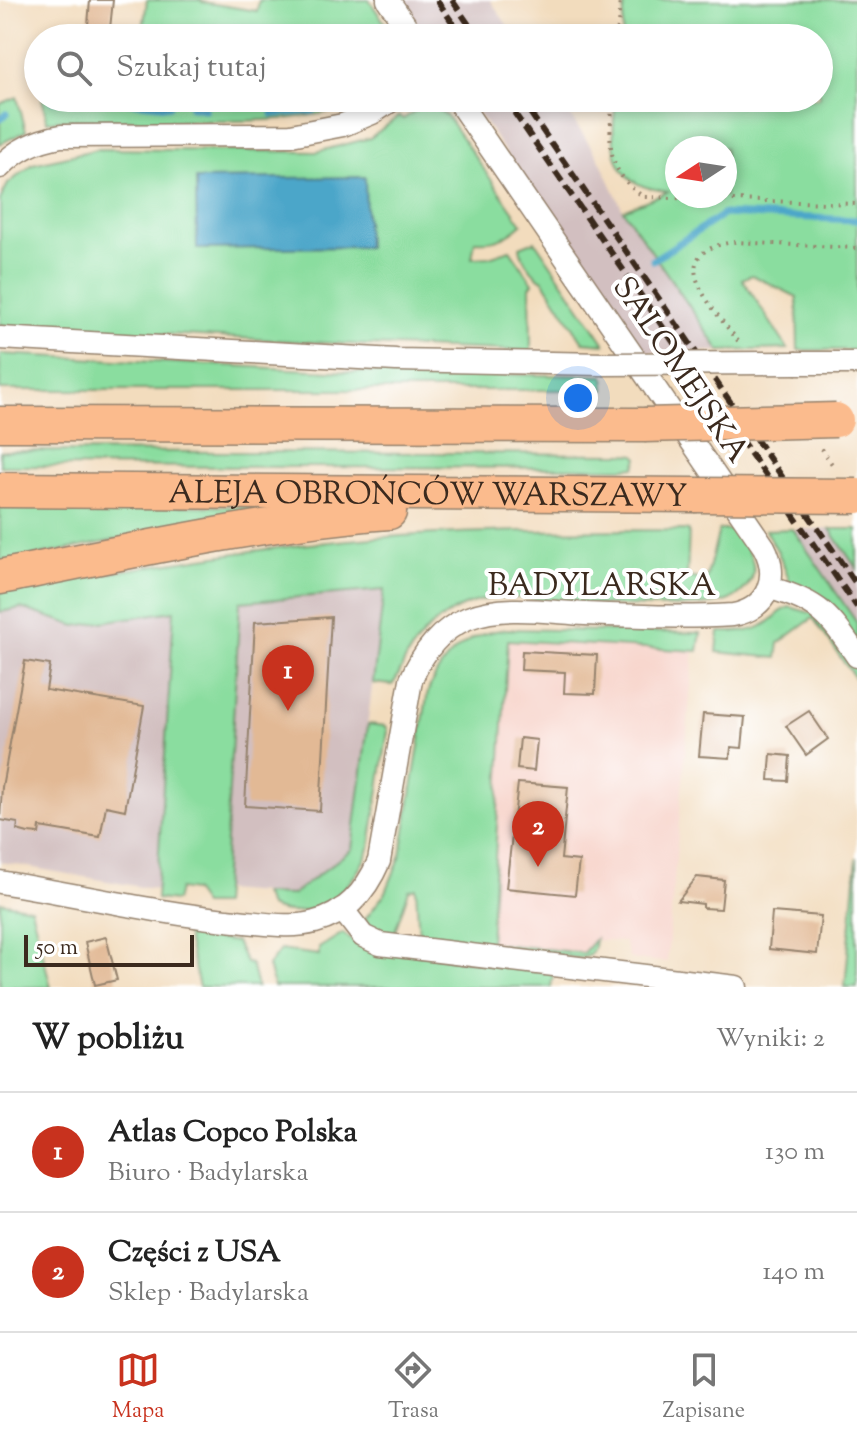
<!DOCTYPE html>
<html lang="pl">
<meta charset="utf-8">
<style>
body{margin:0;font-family:"Sorts Mill Goudy",serif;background:#f2f2f2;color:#222}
.compass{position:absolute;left:665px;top:136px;width:72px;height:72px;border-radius:50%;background:#fff;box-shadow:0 4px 12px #0003;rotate:258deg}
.scale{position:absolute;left:24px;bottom:20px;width:170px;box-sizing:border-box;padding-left:8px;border:4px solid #3b2a1e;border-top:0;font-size:22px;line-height:28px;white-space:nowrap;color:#3b2a1e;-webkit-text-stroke:6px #fff;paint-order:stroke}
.you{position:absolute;left:578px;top:398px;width:28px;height:28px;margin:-20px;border:6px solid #fff;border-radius:50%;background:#1a73e8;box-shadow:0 0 0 12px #1a73e833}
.badge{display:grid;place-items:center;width:52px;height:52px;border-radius:50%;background:#c8321e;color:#fff;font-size:26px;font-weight:700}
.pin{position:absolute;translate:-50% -66px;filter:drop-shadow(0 2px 4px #0008)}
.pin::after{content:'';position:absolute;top:42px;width:28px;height:24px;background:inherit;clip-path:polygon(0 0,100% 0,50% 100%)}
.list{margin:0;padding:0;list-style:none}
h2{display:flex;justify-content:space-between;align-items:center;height:104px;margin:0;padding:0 32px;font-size:34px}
h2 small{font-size:26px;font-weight:400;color:#767676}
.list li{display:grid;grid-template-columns:52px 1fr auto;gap:24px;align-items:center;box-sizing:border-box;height:120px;padding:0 32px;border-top:2px solid #e0e0e0}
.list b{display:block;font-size:30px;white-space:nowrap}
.list p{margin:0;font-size:26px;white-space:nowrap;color:#767676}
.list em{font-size:26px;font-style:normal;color:#767676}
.icon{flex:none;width:44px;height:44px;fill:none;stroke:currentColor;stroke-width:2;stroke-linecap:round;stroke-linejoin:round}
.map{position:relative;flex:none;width:857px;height:987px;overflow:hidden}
.search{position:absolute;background:#fff;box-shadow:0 4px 12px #0003;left:24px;right:24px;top:24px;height:88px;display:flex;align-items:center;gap:20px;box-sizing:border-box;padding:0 28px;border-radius:44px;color:#767676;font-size:30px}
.sheet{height:344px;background:#fff}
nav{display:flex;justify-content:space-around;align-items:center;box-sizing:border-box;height:112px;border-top:2px solid #e0e0e0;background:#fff;font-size:22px;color:#767676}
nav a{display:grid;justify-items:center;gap:4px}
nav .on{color:#c8321e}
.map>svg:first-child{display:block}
.built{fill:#f7d1c7}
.industrial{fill:#d2bfc0}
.green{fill:#8add9f;stroke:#62845e;stroke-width:2;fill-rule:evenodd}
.water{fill:#4ca6c9;stroke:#446874;stroke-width:2}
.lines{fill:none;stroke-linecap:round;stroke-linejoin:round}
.stream{stroke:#4ca6c9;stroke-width:7}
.building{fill:#e2b995}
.street-casing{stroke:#96836e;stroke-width:25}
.primary-casing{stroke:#96836e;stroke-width:37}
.path{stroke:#96836e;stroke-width:4;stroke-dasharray:2 6;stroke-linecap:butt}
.street{stroke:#fff;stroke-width:22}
.primary{stroke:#fbbb8d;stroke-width:34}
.rail{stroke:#3b2a1e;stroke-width:6;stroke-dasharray:12 6;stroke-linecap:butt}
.street-bridge-casing{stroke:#96836e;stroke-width:25;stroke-linecap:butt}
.primary-bridge-casing{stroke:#96836e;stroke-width:37;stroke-linecap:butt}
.street-bridge{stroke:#fff;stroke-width:22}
.primary-bridge{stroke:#fbbb8d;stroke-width:34}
.labels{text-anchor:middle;stroke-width:8;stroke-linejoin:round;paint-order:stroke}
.street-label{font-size:32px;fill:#3b2a1e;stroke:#fff}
</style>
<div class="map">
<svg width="857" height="987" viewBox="0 0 857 987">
<rect width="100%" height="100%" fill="#fff"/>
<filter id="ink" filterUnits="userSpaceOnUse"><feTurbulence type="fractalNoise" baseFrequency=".0125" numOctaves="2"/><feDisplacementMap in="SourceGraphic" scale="16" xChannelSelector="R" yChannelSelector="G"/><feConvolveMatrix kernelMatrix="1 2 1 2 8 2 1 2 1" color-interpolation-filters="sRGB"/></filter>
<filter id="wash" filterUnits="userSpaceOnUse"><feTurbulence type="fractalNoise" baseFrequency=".006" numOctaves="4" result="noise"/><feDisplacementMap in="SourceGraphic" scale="32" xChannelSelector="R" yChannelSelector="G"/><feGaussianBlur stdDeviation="1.8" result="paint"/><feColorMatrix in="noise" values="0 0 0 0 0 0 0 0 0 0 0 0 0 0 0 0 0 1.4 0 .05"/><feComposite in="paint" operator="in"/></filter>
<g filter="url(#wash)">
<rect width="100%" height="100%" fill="#f2dcbd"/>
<!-- built -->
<path class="built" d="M508,640L694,650L667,962L630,959L624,942L611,941L595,940L583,953L490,943Z"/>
<!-- industrial -->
<g class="industrial">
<path d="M401,0H490L516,38H427Z"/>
<path d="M468,98H558L599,158L623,210L720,351L643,352Z"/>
<path d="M793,529H830L857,569V623Z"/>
<path d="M384,590L352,849L292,895L223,890L240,602Z"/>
<path d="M21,608L76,626L175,611L158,890L0,862V612Z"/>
</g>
<!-- green -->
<g class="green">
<path d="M147,0H201L202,2L257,11L259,0H369L395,38H142Z"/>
<path d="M625,0H857V350H798L797,297L752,275L742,279L788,349L720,351L623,210L668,192C660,190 651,189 643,186C606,171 613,130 616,98H819V38H622ZM677,148H725V196H677Z"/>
<path d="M17,97L26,131L0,144V104Z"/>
<path d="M42,98H361C316,136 114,114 47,121Z"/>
<path d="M422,107L436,109L446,115L522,224C508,237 494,243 475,241L472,258L489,257L510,250L533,283L530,287L531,351L365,345L0,325V200L8,184L33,164L98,149L316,152L370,138L399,116L403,119Z"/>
<path d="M535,241L605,344L583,342L543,280C533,275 521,259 520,247Z"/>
<path d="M0,354L350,372L604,376L605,390H0Z"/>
<path d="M0,451L624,454L636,455L638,458L635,467L624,468L0,466Z"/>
<path d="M0,504L281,507L0,563Z"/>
<path d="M793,529L857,623V641L828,601L791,584L778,552L765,530Z"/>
<path d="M830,529H857V569Z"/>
<path d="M689,530L687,577L706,580L719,530H735C743,542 756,559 753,574C751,586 735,600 723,602C684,610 613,606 571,603C537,600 502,592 469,604C442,614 420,633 406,659C401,668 399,677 392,685L373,683L384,590L240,602L223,890L222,905H203L193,891L179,889L176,901L156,899L174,611L76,626L21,608L0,612V592C123,570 248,548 373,538C478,529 583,531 689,530Z"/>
<path d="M790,607L818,615L857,669V681L813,618L779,643L777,658L717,652L719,632C734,632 750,633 764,625C774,620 779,610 790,607Z"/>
<path d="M508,629L701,633L698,651L508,640L490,943L583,953L595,939C594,951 592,957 579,958L419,938L416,888L409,890L395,931L389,935L375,933L365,919L386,892L401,855L428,691C443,655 467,633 508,629Z"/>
<path d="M368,724L386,726L388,731L370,846C356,887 315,926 269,907L263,894L292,895L352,849Z"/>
<path d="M857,857V987H845Z"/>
<path d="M0,902L31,908L51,987H0Z"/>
<path d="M343,933L357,944L553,974L551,987H274L268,966L280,950L319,955V948Z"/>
<path d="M186,934L236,942L246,963L251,964L257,987H199Z"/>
</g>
<!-- water -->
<path class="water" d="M365,177L367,247L197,249L196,179Z"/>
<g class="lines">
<!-- stream -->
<g class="stream">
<path d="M53,100L93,98L169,106"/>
<path d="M191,107L205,109"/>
<path d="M273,114L313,111"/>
<path d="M0,119L6,114"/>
<path d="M653,260L724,214L857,220"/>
</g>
</g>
<g id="blocks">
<!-- building -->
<g class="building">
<path d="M90,0H113L109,38H87Z"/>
<path d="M331,617L320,811L245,806L255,622Z"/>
<path d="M522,651L597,655L595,694L564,693L565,672L521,670Z"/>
<path d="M25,661L50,665L46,690L144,706L125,810L106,806L100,837L40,827L39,834L28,833L17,830L18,823L0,820L2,787Z"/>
<path d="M809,711L828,739L806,755L786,726Z"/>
<path d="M703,714L745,717L742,748L731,747L730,758L699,756Z"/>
<path d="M520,738L537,740L534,771L517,769Z"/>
<path d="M771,754L790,756L788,781L769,780Z"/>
<path d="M518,783L568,787L561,859L579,861L575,895L506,888Z"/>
<path d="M697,877L724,880L721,909L703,908V904L678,901Z"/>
<path d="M772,912L821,916L817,954L769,949Z"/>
<path d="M106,937L117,980L95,985L85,942Z"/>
</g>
</g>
</g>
<g filter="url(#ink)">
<use href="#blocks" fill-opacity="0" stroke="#96836e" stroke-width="2"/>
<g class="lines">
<defs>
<g id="street">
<path d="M388,0L414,38"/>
<path d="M0,167C17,149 37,140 61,136L291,135L343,125L372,113L395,98"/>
<path d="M0,338L396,360L603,364"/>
<path d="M797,363H857"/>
<path d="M770,588C820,602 829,615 857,656"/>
<path d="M0,882C79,895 157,913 236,921C262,923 290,929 315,922C347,914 367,889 379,861L411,680C422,653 441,629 468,618C504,604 547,612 585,614C633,616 684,618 733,615C768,609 780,577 764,547L456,98"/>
<path d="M342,909L363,936L380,944L736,987"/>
</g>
<g id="primary">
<path d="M0,424L644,425"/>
<path id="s1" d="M0,490L694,495"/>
<path d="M0,577C128,552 258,522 389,512"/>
</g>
</defs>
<!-- street casing -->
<use href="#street" class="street-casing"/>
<!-- primary casing -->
<use href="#primary" class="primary-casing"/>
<!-- path -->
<g class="path">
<path d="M617,38L620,0"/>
<path d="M613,98C609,141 604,170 644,197L857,204"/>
<path d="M738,341C713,308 658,252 734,242L857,248"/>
<path d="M821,449L835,468"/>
</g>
<!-- street -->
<use href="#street" class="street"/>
<!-- primary -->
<use href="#primary" class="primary"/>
<!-- rail -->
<g class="rail">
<path d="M437,0L463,38"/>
<path d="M452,0L478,38"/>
<path d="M504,98L857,607"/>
<path d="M520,98L857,585"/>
</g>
<defs>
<path id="street-bridge" d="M603,364L797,363"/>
<g id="primary-bridge">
<path d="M644,425L836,420"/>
<path d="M694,495L857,496"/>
</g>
</defs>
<!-- street-bridge casing -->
<use href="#street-bridge" class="street-bridge-casing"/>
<!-- primary-bridge casing -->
<use href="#primary-bridge" class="primary-bridge-casing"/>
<!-- street-bridge -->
<use href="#street-bridge" class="street-bridge"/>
<!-- primary-bridge -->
<use href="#primary-bridge" class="primary-bridge"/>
</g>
</g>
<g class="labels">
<!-- street labels -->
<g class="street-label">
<text transform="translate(682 369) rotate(56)" y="11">SALOMEJSKA</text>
<text dy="11" stroke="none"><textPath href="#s1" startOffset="428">ALEJA OBROŃCÓW WARSZAWY</textPath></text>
<text x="602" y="595">BADYLARSKA</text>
</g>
</g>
</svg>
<svg class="compass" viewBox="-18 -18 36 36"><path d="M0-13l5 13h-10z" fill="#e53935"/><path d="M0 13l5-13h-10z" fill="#767676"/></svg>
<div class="scale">50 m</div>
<div class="you"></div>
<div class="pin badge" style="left:288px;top:711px">1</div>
<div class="pin badge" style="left:538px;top:867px">2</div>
<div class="search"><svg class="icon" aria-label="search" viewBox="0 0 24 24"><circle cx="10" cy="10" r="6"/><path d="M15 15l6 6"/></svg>Szukaj tutaj</div>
</div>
<section class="sheet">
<h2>W pobliżu<small>Wyniki: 2</small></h2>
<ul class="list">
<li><span class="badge">1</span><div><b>Atlas Copco Polska</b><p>Biuro · Badylarska</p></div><em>130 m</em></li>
<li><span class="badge">2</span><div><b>Części z USA</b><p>Sklep · Badylarska</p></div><em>140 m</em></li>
</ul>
</section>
<nav>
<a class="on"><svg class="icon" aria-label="map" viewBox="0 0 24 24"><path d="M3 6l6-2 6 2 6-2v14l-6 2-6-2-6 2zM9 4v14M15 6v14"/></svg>Mapa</a>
<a><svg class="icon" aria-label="directions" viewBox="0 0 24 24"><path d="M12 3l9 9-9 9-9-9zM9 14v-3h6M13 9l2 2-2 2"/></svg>Trasa</a>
<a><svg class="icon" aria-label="saved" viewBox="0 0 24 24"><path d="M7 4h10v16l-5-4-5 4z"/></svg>Zapisane</a>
</nav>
